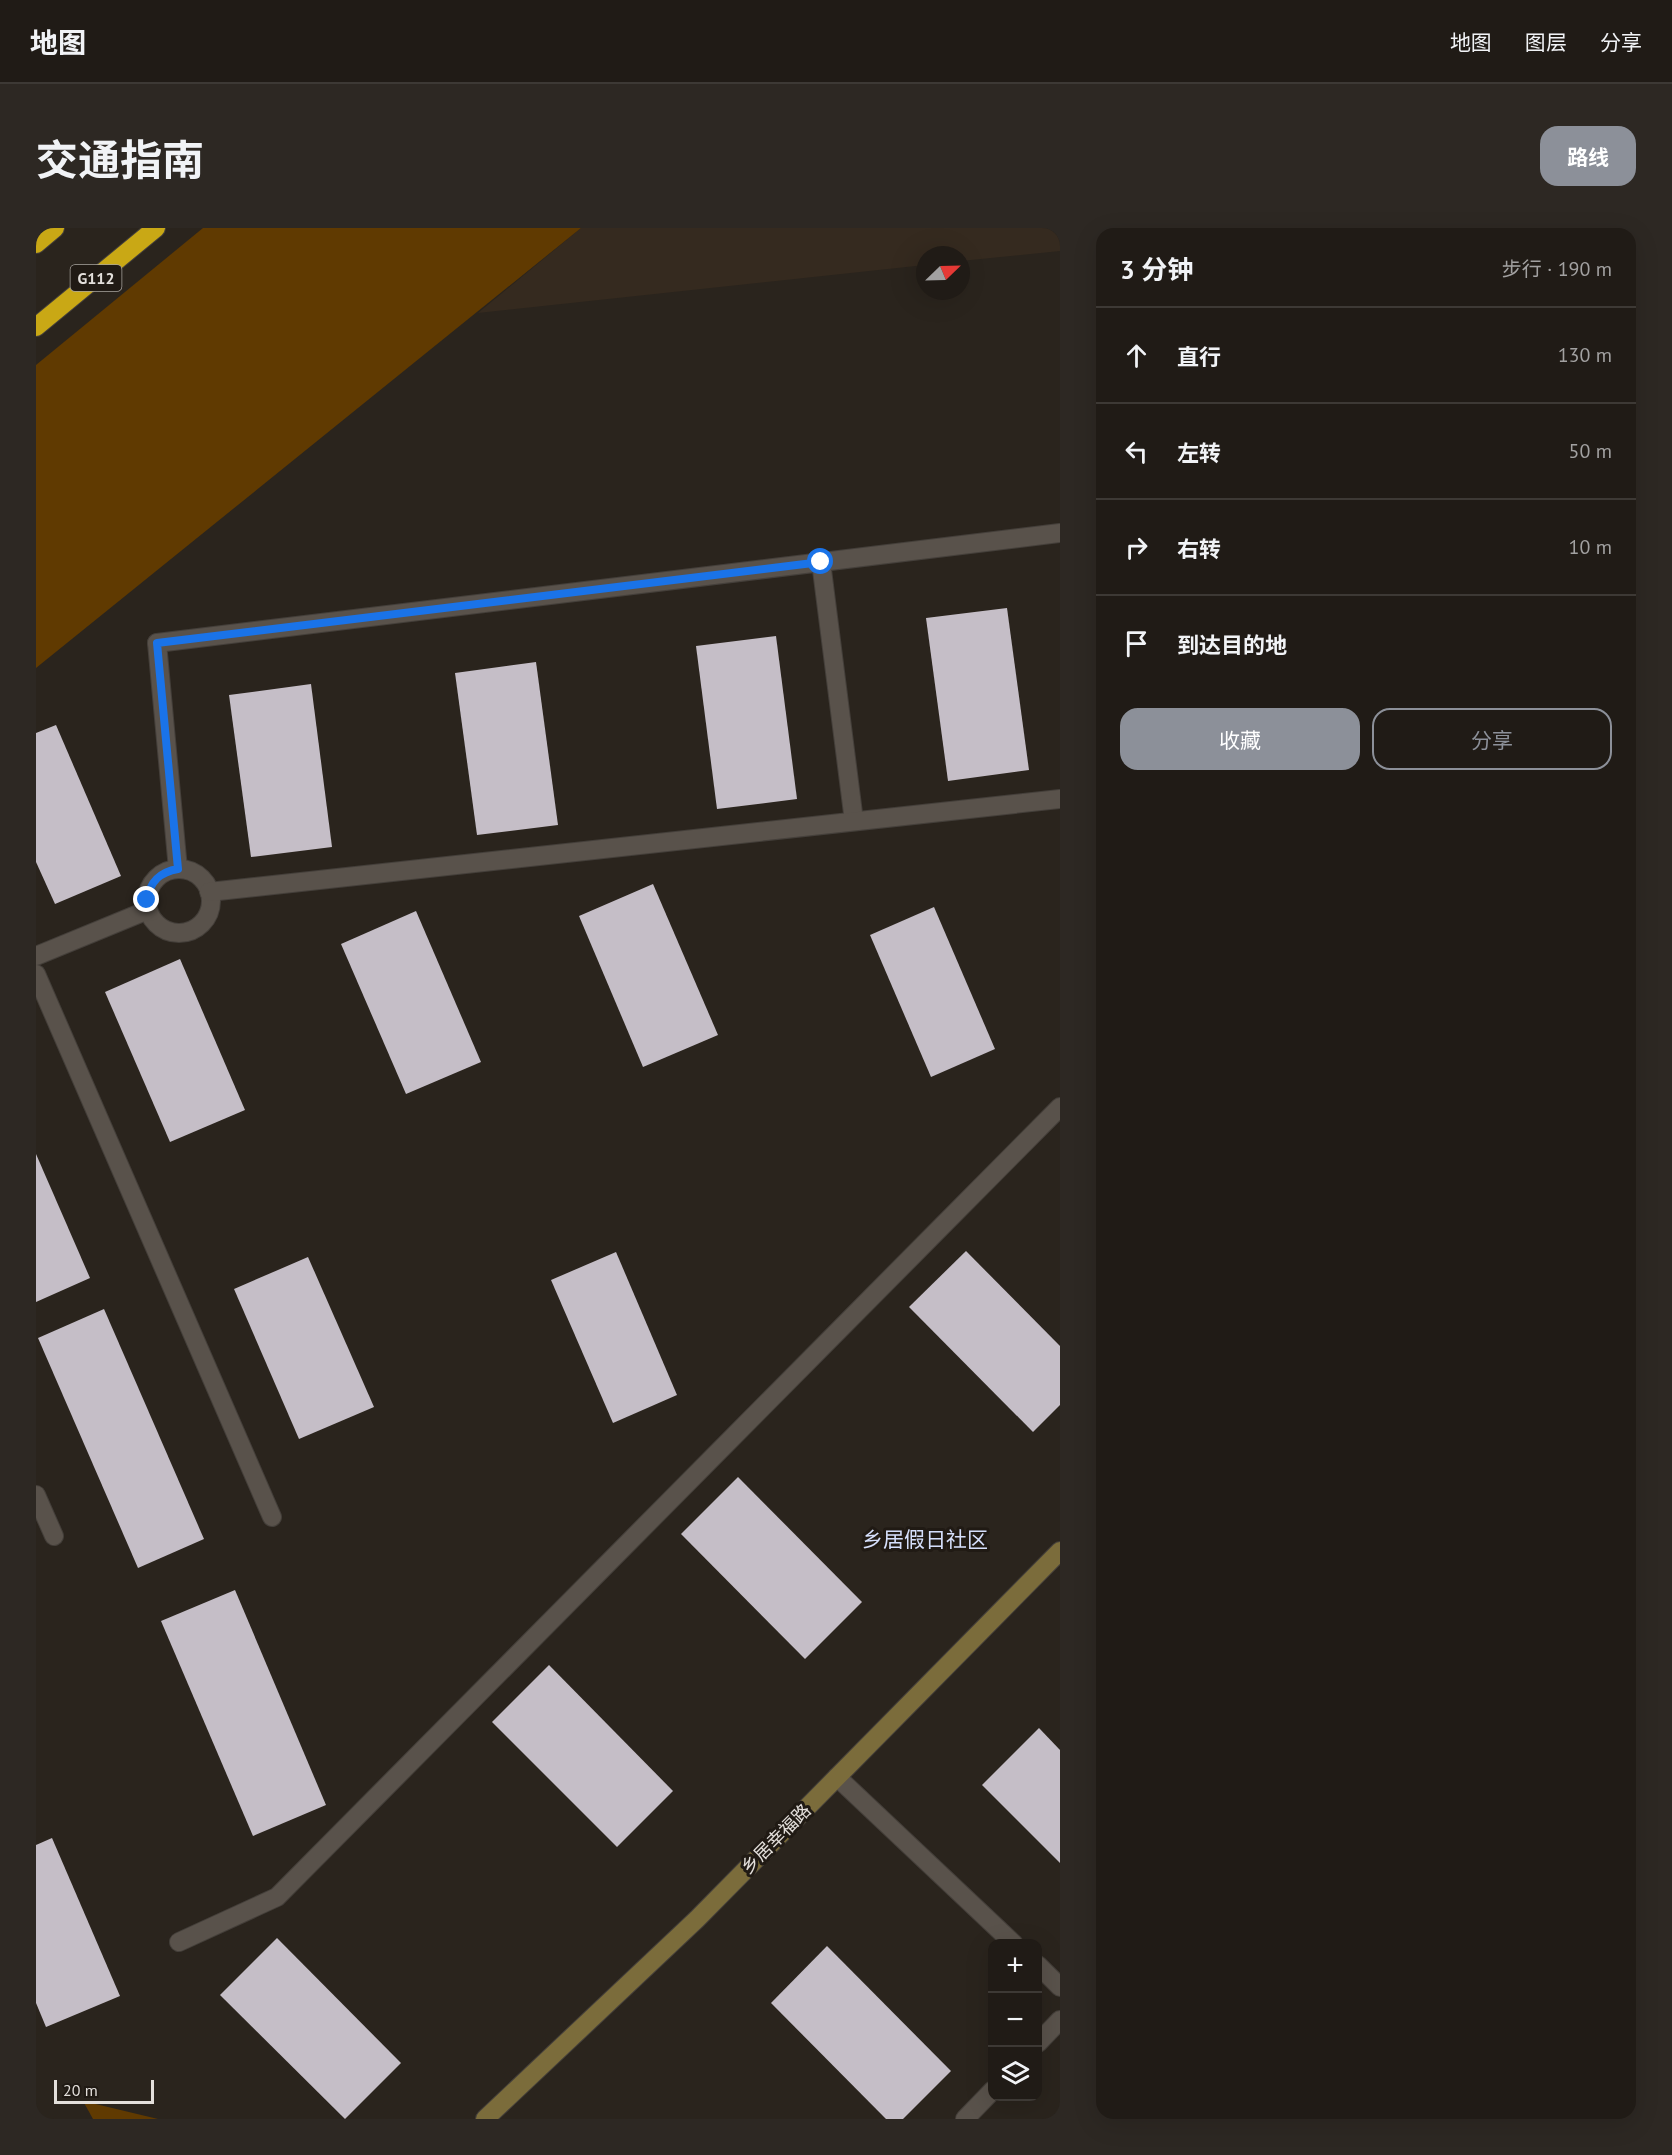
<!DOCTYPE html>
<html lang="zh">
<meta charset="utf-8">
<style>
body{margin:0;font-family:"PT Sans","Noto Sans SC",sans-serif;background:#2d2823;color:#f1f3f6}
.controls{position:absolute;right:18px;bottom:18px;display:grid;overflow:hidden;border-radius:12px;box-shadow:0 6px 24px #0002}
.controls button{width:54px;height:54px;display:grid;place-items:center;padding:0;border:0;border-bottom:2px solid #3d3935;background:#201b16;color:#f1f3f6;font:30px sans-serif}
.compass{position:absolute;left:880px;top:18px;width:54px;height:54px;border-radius:50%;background:#201b16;box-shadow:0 6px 24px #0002;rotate:67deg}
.scale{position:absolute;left:18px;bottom:15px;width:100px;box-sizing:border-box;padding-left:6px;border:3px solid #e3dfdb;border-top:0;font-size:16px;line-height:21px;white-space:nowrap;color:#e3dfdb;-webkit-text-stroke:4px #201a14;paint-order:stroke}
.stop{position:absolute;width:18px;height:18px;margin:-14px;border:4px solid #1a73e8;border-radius:50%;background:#fff}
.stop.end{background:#1a73e8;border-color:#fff;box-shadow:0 2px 6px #0008}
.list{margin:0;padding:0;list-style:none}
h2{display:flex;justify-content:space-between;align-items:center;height:78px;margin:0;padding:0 24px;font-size:26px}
h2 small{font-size:20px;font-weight:400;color:#a2a1a1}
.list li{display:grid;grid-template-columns:39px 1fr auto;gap:18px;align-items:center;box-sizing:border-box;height:96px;padding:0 24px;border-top:2px solid #3d3935}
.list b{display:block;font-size:22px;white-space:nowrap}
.list em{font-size:20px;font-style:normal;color:#a2a1a1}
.actions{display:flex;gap:12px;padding:18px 24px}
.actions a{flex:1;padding:14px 0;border:2px solid #8c9099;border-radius:18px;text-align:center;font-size:21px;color:#8c9099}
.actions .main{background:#8c9099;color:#fff}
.icon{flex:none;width:33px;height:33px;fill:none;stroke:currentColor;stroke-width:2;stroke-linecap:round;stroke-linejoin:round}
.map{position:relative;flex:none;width:1024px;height:1891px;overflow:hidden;border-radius:18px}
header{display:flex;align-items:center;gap:36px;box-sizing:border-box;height:84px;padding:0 30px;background:#201b16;border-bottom:2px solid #3d3935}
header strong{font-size:28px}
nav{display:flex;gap:33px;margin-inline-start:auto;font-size:21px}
.intro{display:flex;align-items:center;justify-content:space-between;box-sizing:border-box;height:144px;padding:0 36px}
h1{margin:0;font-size:42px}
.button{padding:15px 27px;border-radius:18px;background:#8c9099;color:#fff;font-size:21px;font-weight:700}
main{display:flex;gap:36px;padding:0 36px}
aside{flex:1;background:#201b16;border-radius:18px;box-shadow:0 6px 24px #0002}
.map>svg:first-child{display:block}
.built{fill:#352a1f}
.green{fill:#603a01}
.building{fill:#c5bec7}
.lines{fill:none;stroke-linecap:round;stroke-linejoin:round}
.lane-casing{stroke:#443f3a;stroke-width:20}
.street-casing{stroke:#443f3a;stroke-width:20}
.secondary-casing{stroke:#443f3a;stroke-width:20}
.highway-casing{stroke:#443f3a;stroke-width:20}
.lane{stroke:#59524b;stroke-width:18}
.street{stroke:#59524b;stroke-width:18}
.secondary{stroke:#7b6c3b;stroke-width:18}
.highway{stroke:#c9a815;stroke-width:18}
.route{stroke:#1a73e8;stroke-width:8}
.labels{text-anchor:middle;stroke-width:6;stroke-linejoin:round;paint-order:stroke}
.shield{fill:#201a14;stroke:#a8a49f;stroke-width:1.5}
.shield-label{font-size:16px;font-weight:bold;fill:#e3dfdb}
.street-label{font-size:18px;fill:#e3dfdb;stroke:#201a14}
.quarter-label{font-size:21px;fill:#d5dffb;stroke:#201a14}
</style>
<header>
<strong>地图</strong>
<nav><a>地图</a><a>图层</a><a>分享</a></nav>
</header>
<div class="intro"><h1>交通指南</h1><a class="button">路线</a></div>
<main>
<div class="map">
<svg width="1024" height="1891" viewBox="0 0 1024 1891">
<rect width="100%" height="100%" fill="#2a241d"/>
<!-- built -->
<path class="built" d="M545,0H1024V23L925,33V27H889V37L442,85Z"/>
<!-- green -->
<g class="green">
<path d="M167,0H545L0,440V137Z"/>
<path d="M47,1873L122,1891H57Z"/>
</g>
<!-- building -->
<g class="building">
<path d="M971,380L993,542L912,553L890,390Z"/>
<path d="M740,408L761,571L681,581L660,418Z"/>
<path d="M500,434L522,597L441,607L419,445Z"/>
<path d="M275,456L296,619L215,629L193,467Z"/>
<path d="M20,497L85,648L19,676L0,634V505Z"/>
<path d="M617,656L682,807L607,839L543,688Z"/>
<path d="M898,679L959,821L895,849L834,707Z"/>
<path d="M380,683L445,834L370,866L305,716Z"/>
<path d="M144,731L209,882L134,914L69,764Z"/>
<path d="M0,926L54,1050L0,1074Z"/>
<path d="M930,1023L1024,1118V1177L997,1204L873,1079Z"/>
<path d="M580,1024L641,1167L577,1195L515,1052Z"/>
<path d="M272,1029L338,1179L263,1211L198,1061Z"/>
<path d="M68,1081L168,1311L102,1340L2,1110Z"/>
<path d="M702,1249L826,1374L769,1431L645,1306Z"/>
<path d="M199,1362L290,1577L217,1608L125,1393Z"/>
<path d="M513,1437L637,1563L581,1619L456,1494Z"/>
<path d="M1003,1500L1024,1522V1635L946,1557Z"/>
<path d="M16,1610L84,1768L10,1799L0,1775V1617Z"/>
<path d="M241,1710L365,1835L309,1891L184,1767Z"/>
<path d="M791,1718L915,1843L867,1891H850L735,1775Z"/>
</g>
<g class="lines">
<defs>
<g id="lane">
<path d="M785,334L818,593"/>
<path d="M121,415L142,641"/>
<circle cx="143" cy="673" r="32"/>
<path d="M173,664L1024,571"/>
<path d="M0,728L112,682"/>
<path d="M0,746L236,1289"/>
<path d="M0,1267L18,1308"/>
<path d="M801,1549L978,1716"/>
<path d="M143,1714L241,1669L1024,879"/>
<path d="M1002,1737L1024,1759"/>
<path d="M1002,1815L1024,1792"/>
<path d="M929,1891L957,1862"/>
</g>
<path id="street" d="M121,415L1024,305"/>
<path id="secondary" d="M449,1891L661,1691L1024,1323"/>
<g id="highway">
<path d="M0,16L19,0"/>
<path d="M0,99L120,0"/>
</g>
</defs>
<!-- lane casing -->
<use href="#lane" class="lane-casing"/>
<!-- street casing -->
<use href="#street" class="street-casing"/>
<!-- secondary casing -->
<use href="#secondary" class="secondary-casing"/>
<!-- highway casing -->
<use href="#highway" class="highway-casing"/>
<!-- lane -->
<use href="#lane" class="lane"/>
<!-- street -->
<use href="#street" class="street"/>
<!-- secondary -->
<use href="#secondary" class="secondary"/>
<!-- highway -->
<use href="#highway" class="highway"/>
</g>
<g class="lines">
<!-- route -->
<path class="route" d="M111,672C114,653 124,644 142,641L121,415L785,334"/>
</g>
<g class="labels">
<!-- shield labels -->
<rect class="shield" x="34.5" y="37" width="51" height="26" rx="4.5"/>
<g class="shield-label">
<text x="60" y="56">G112</text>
</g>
<!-- street labels -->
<g class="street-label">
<text transform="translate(740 1611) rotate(-45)" y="6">乡居幸福路</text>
</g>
<!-- quarter labels -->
<g class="quarter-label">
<text x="889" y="1319">乡居假日社区</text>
</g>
</g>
</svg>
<div class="controls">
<button>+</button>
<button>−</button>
<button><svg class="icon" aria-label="layers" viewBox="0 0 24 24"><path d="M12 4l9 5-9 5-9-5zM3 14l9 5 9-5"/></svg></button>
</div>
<svg class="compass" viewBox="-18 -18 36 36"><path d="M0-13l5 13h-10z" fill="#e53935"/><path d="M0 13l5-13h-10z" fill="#a2a1a1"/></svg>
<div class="scale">20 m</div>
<div class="stop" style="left:785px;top:334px"></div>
<div class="stop end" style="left:111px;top:672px"></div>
</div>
<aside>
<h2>3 分钟<small>步行 · 190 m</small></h2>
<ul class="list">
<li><svg class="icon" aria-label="ahead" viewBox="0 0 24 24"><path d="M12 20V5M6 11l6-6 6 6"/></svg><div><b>直行</b></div><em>130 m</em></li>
<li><svg class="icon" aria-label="left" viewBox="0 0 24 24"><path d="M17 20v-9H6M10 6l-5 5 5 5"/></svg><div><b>左转</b></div><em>50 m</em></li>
<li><svg class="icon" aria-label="right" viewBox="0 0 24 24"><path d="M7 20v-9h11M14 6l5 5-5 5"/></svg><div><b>右转</b></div><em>10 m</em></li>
<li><svg class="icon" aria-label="arrive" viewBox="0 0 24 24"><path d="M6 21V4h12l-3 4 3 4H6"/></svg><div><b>到达目的地</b></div></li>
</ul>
<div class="actions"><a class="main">收藏</a><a>分享</a></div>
</aside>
</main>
